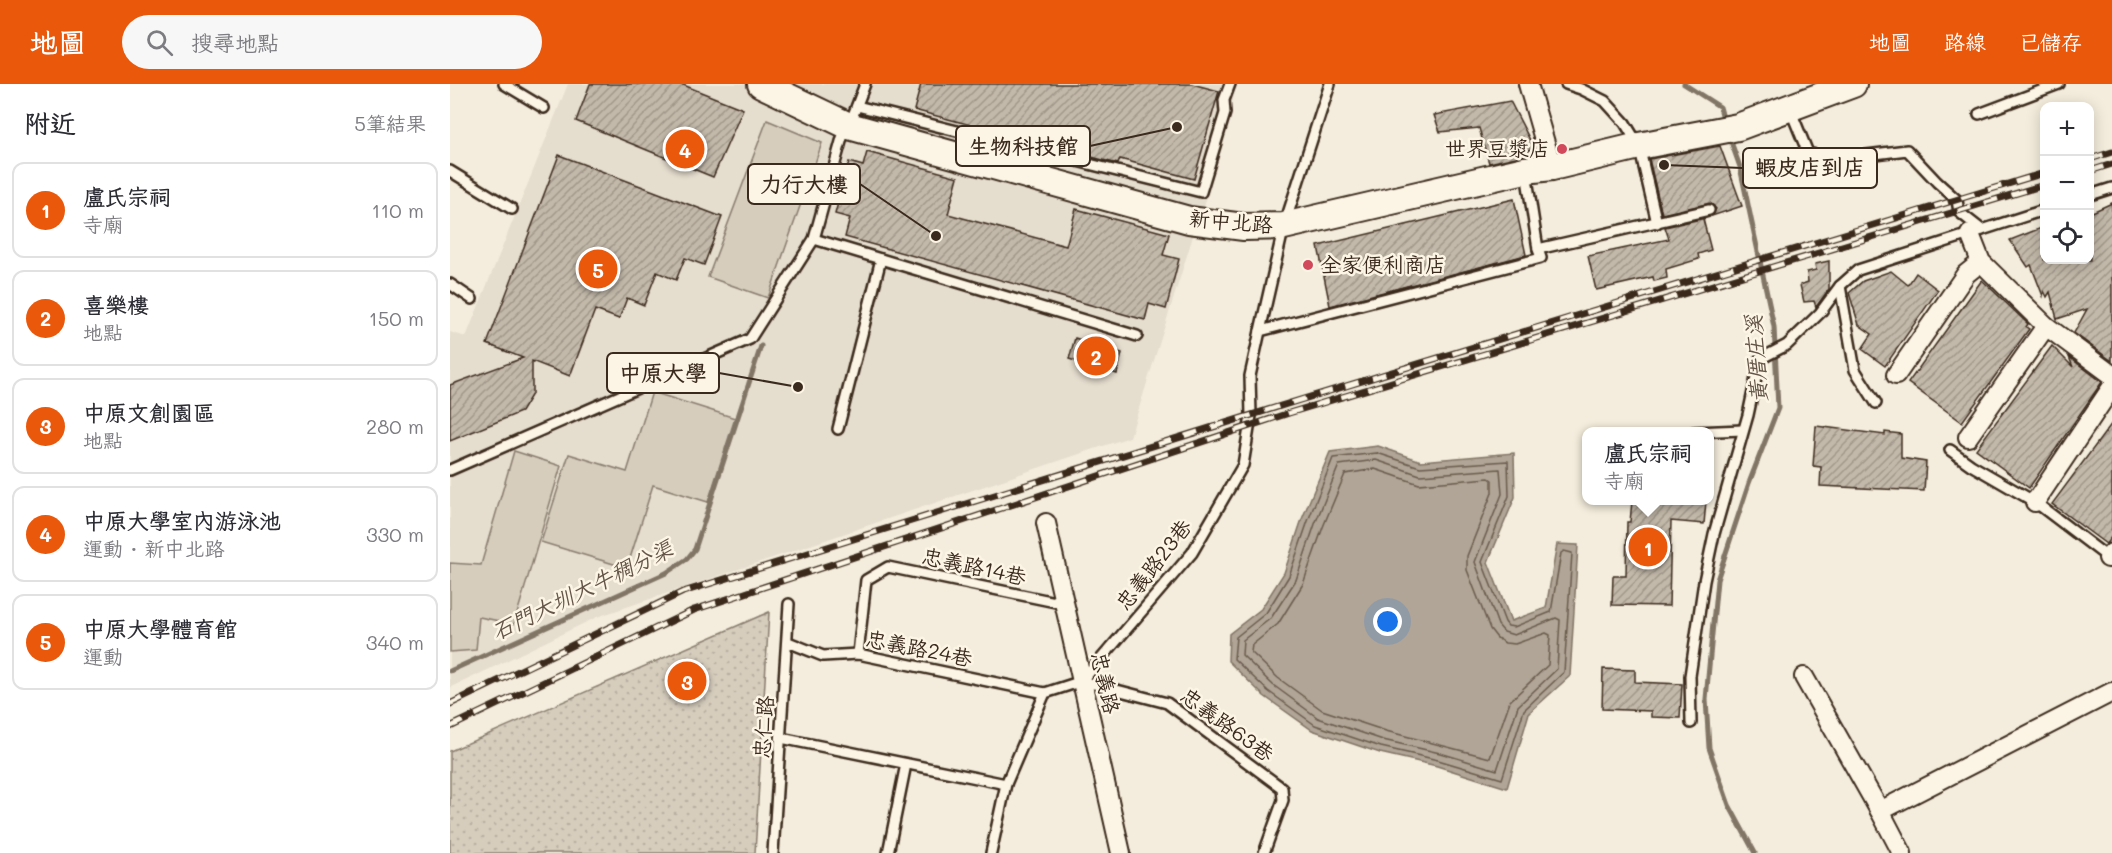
<!DOCTYPE html>
<html lang="zh-TW">
<meta charset="utf-8">
<style>
body{margin:0;font-family:Mali,"LXGW WenKai TC",sans-serif;background:#f7f7f7;color:#2b2b33}
.controls{position:absolute;right:18px;top:18px;display:grid;overflow:hidden;border-radius:12px;box-shadow:0 3px 15px #0003}
.controls button{width:54px;height:54px;display:grid;place-items:center;padding:0;border:0;border-bottom:2px solid #e1e1e2;background:#fff;color:#2b2b33;font:30px sans-serif}
.you{position:absolute;left:938px;top:538px;width:21px;height:21px;margin:-15px;border:4px solid #fff;border-radius:50%;background:#1a73e8;box-shadow:0 0 0 9px #1a73e833}
.badge{display:grid;place-items:center;width:39px;height:39px;border-radius:50%;background:#ea580c;color:#fff;font-size:20px;font-weight:700}
.pin{position:absolute;translate:-50% -50%;border:3px solid #fff;box-shadow:0 2px 6px #0006}
.popup{position:absolute;left:1132px;top:343px;width:132px;height:78px;box-sizing:border-box;display:grid;place-content:center;border-radius:12px;background:#fff;filter:drop-shadow(0 2px 4px #0005);font-size:20px;white-space:nowrap;color:#7c7c81}
.popup b{font-size:22px;color:#2b2b33}
.popup::after{content:'';position:absolute;left:50%;top:100%;margin-left:-12px;border:12px solid transparent;border-top-color:#fff}
.list{margin:0;padding:0;list-style:none}
h2{display:flex;justify-content:space-between;align-items:center;height:78px;margin:0;padding:0 24px;font-size:26px}
h2 small{font-size:20px;font-weight:400;color:#7c7c81}
.list li{display:grid;grid-template-columns:39px 1fr auto;gap:18px;align-items:center;box-sizing:border-box;height:96px;margin:0 12px 12px;padding:0 12px;border:2px solid #e1e1e2;border-radius:12px}
.list b{display:block;font-size:22px;white-space:nowrap}
.list p{margin:0;font-size:20px;white-space:nowrap;color:#7c7c81}
.list em{font-size:20px;font-style:normal;color:#7c7c81}
.icon{flex:none;width:33px;height:33px;fill:none;stroke:currentColor;stroke-width:2;stroke-linecap:round;stroke-linejoin:round}
.map{position:relative;flex:none;width:1662px;height:769px;overflow:hidden}
header{display:flex;align-items:center;gap:36px;box-sizing:border-box;height:84px;padding:0 30px;background:#ea580c;color:#fff}
header strong{font-size:28px}
nav{display:flex;gap:33px;margin-inline-start:auto;font-size:21px}
.search{width:420px;height:54px;background:#f7f7f7;display:flex;align-items:center;gap:15px;box-sizing:border-box;padding:0 21px;border-radius:33px;color:#7c7c81;font-size:22px}
main{display:flex}
aside{flex:1;background:#fff}
.map>svg:first-child{display:block}
.built{fill:#e5ddce}
.green{fill:#d6cdbd;stroke:#887c6e;stroke-width:1.5}
.park{fill:url(#park-dots);stroke:#887c6e;stroke-width:1.5}
.water{fill:#b0a596;stroke:#817466;stroke-width:1.5}
.lines{fill:none;stroke-linecap:round;stroke-linejoin:round}
.shore{stroke:#6a5b4e;stroke-width:1.5}
.stream{stroke:#817466;stroke-width:5}
.building{fill:url(#building-hatch);stroke:#3b2a1e;stroke-width:1.5}
.lane-casing{stroke:#3b2a1e;stroke-width:14}
.street-casing{stroke:#3b2a1e;stroke-width:22}
.secondary-casing{stroke:#3b2a1e;stroke-width:30}
.lane{stroke:#fcf5e5;stroke-width:9}
.street{stroke:#fcf5e5;stroke-width:18}
.secondary{stroke:#fcf5e5;stroke-width:26}
.rail-casing{stroke:#3b2a1e;stroke-width:7}
.rail{stroke:#fcf5e5;stroke-width:4.5;stroke-dasharray:14;stroke-linecap:butt}
.poi-dot{fill:#d1495b;stroke:#fcf5e5;stroke-width:2}
.labels{text-anchor:middle;stroke-width:5;stroke-linejoin:round;paint-order:stroke}
.poi-label{font-size:21px;fill:#3b2a1e;stroke:#fcf5e5;text-anchor:end}
.street-label{font-size:21px;fill:#3b2a1e;stroke:#fcf5e5}
.water-label{font-size:22px;font-style:italic;fill:#645548;stroke:#fcf5e5}
.leader{fill:none;stroke:#3b2a1e;stroke-width:2}
.callout-dot{fill:#3b2a1e;stroke:#fcf5e5;stroke-width:2}
.callout{fill:#fcf5e5;stroke:#3b2a1e;stroke-width:2}
.callout-label{font-size:22px;text-anchor:middle;font-weight:bold;fill:#3b2a1e}
</style>
<header>
<strong>地圖</strong>
<div class="search"><svg class="icon" aria-label="search" viewBox="0 0 24 24"><circle cx="10" cy="10" r="6"/><path d="M15 15l6 6"/></svg>搜尋地點</div>
<nav><a>地圖</a><a>路線</a><a>已儲存</a></nav>
</header>
<main>
<aside>
<h2>附近<small>5筆結果</small></h2>
<ul class="list">
<li><span class="badge">1</span><div><b>盧氏宗祠</b><p>寺廟</p></div><em>110 m</em></li>
<li><span class="badge">2</span><div><b>喜樂樓</b><p>地點</p></div><em>150 m</em></li>
<li><span class="badge">3</span><div><b>中原文創園區</b><p>地點</p></div><em>280 m</em></li>
<li><span class="badge">4</span><div><b>中原大學室內游泳池</b><p>運動 · 新中北路</p></div><em>330 m</em></li>
<li><span class="badge">5</span><div><b>中原大學體育館</b><p>運動</p></div><em>340 m</em></li>
</ul>
</aside>
<div class="map">
<svg width="1662" height="769" viewBox="0 0 1662 769">
<defs>
<pattern id="park-dots" width="8" height="8" patternUnits="userSpaceOnUse" patternTransform="scale(1.5)"><rect width="8" height="8" fill="#d6cdbd"/><path d="M2 2h.1M6 6h.1" fill="none" stroke="#b9b0a2" stroke-width="1.8" stroke-linecap="round"/></pattern>
<pattern id="building-hatch" width="6" height="6" patternUnits="userSpaceOnUse" patternTransform="scale(1.5)"><rect width="6" height="6" fill="#c3b9aa"/><path d="M-1 1l2-2M0 6l6-6M5 7l2-2" fill="none" stroke="#a0978a"/></pattern>
</defs>
<rect width="100%" height="100%" fill="#f4eddd"/>
<filter id="ink" filterUnits="userSpaceOnUse"><feTurbulence type="fractalNoise" baseFrequency=".0167" numOctaves="2"/><feDisplacementMap in="SourceGraphic" scale="12" xChannelSelector="R" yChannelSelector="G"/><feConvolveMatrix kernelMatrix="1 2 1 2 8 2 1 2 1" color-interpolation-filters="sRGB"/></filter>
<g filter="url(#ink)">
<!-- built -->
<g class="built">
<path d="M118,0H297L360,34L744,149L680,353L147,533L0,604V248L16,253Z"/>
<path d="M345,0H787L753,127L433,38L380,19Z"/>
</g>
<!-- green -->
<g class="green">
<path d="M317,36L372,59L318,214L258,193Z"/>
<path d="M202,308L285,334L258,418L203,401L177,484L91,458L119,370L177,388Z"/>
<path d="M64,367L111,382L64,540L29,533L26,566L0,568V479L31,481Z"/>
</g>
<!-- park -->
<path class="park" d="M319,528L305,769H0V667Z"/>
<!-- water -->
<path class="water" d="M928,362L971,377L1064,369L1065,413L1038,478L1061,537L1096,524L1107,460L1128,461L1120,592L1079,629L1057,704L987,682L930,669L862,646L814,612L778,577L779,550L811,525L834,489L852,435L880,368Z"/>
<g class="lines">
<!-- shore -->
<g class="shore">
<path d="M927,369L970,383L1058,377L1059,412L1032,478L1055,538L1058,542L1064,543L1101,528L1111,469L1114,467L1122,469L1114,588L1074,626L1052,695L988,676L931,663L865,641L818,607L784,575L786,553L816,529L839,492L858,437L883,374Z"/>
<path d="M926,376L970,391L1050,385L1052,410L1025,478L1048,541L1054,548L1064,551L1106,534L1110,536L1107,585L1068,622L1047,686L990,669L933,656L868,634L823,601L792,571L793,556L821,534L846,496L865,440L889,381Z"/>
<path d="M925,385L969,400L1039,394L1042,396V409L1017,472V486L1040,545L1047,554L1055,559L1065,560L1096,549L1100,551L1098,581L1060,617L1040,674L936,647L872,626L828,594L801,568L802,561L828,540L853,500L873,443L895,390Z"/>
</g>
<!-- stream -->
<g class="stream">
<path d="M1234,0L1270,23L1274,38"/>
<path d="M1279,52L1290,83L1324,243L1328,324L1299,399L1267,496L1256,615L1259,664L1279,721L1305,769"/>
<path d="M0,587L216,489L237,475L245,465L311,262"/>
</g>
</g>
<!-- building -->
<g class="building">
<path d="M140,0H231L293,25L263,93L126,37Z"/>
<path d="M471,0H742L769,7L744,95L670,75L668,80L464,26Z"/>
<path d="M1060,17L1083,62L1075,71L1039,79L1029,44L990,48L984,31Z"/>
<path d="M1270,62L1292,122L1262,132L1266,125L1260,119L1212,130L1199,75Z"/>
<path d="M417,68L508,93L498,130L616,162L626,125L719,150L713,171L729,175L716,225L699,220L695,236L395,153L400,134L385,130L399,78L413,82Z"/>
<path d="M109,71L272,133L254,181L235,174L226,196L207,188L194,221L177,214L169,235L145,226L120,292L82,277V310L71,328L0,357V301L73,274L37,260Z"/>
<path d="M1064,115L1076,171L880,222L868,162Z"/>
<path d="M1662,119V277L1624,249L1637,225L1607,235L1600,208L1597,213L1594,207L1593,212L1581,181L1578,183L1560,156L1594,143V176H1640V129Z"/>
<path d="M1260,133L1253,135L1261,166L1248,170L1249,175L1216,185L1217,194L1204,197L1203,193L1146,206L1138,172L1219,155L1215,143Z"/>
<path d="M1379,177V205L1366,223L1364,217L1354,218L1350,201L1358,198L1357,188L1366,186L1365,180Z"/>
<path d="M1441,187L1458,201L1466,189L1488,206L1435,282L1412,265L1422,250L1409,241L1399,209L1413,197Z"/>
<path d="M1532,196L1578,240L1576,243L1579,245L1512,338L1458,299Z"/>
<path d="M625,254L672,269L667,290L619,275Z"/>
<path d="M1602,262L1623,283L1619,273L1652,298L1579,404L1526,365Z"/>
<path d="M1662,339V452L1656,460L1602,420Z"/>
<path d="M1366,342L1435,351V348L1451,350V374L1476,378L1474,407L1370,402L1371,383L1363,382Z"/>
<path d="M1182,417H1256L1254,440L1221,437L1219,522L1162,521L1163,492H1176L1177,438H1180Z"/>
<path d="M1153,585L1185,586V598L1232,600L1230,634L1201,633V627L1152,625Z"/>
</g>
<g class="lines">
<defs>
<g id="lane">
<path d="M54,0L94,24"/>
<path d="M1116,0L1131,5L1155,17L1175,39L1189,62L1207,139"/>
<path d="M407,22L751,108L775,29L774,16L780,0"/>
<path d="M1340,25L1358,69L1384,75L1457,66L1487,98L1507,116L1509,128L1532,146"/>
<path d="M1529,30L1609,0"/>
<path d="M0,87L62,125"/>
<path d="M1076,88L1088,165"/>
<path d="M1640,111L1662,104"/>
<path d="M364,155L687,252"/>
<path d="M0,200L22,215"/>
<path d="M1390,202L1405,286L1426,319"/>
<path d="M810,247L1091,174L1088,165L1259,126"/>
<path d="M388,345L431,175"/>
<path d="M1244,348L1293,346"/>
<path d="M1500,366L1521,381L1585,418L1660,475"/>
<path d="M0,386L300,255L364,155L392,54L399,42L415,0"/>
<path d="M338,558L373,572L408,570L595,609"/>
<path d="M408,570L416,496L438,483L615,520"/>
<path d="M632,597L742,469L793,381L801,332L800,292L810,247L834,142L880,0"/>
<path d="M632,597L717,619L832,704L833,716L814,769"/>
<path d="M1241,639L1240,592L1254,497L1264,450L1298,331L1310,275L1337,261L1370,229L1390,202L1408,186L1594,126"/>
<path d="M331,654L556,700"/>
<path d="M323,769L339,520"/>
<path d="M438,769L456,680"/>
<path d="M541,769L556,700L595,609L632,597"/>
</g>
<g id="street">
<path d="M1078,0L1102,83"/>
<path d="M1520,150L1531,178L1596,242L1662,291"/>
<path d="M1446,291L1516,190L1531,178"/>
<path d="M1518,353L1596,242"/>
<path d="M1585,418L1662,303"/>
<path d="M596,439L671,769"/>
<path d="M1658,474L1662,469"/>
<path d="M1354,593L1430,727L1452,769"/>
<path d="M1430,727L1662,608"/>
</g>
<path id="secondary" d="M311,0L399,42L739,136L794,143L834,142L1075,86L1102,83L1189,62L1288,43L1403,0"/>
</defs>
<!-- lane casing -->
<use href="#lane" class="lane-casing"/>
<!-- street casing -->
<use href="#street" class="street-casing"/>
<!-- secondary casing -->
<use href="#secondary" class="secondary-casing"/>
<!-- lane -->
<use href="#lane" class="lane"/>
<!-- street -->
<use href="#street" class="street"/>
<!-- secondary -->
<use href="#secondary" class="secondary"/>
<defs>
<g id="rail">
<path d="M1640,75L1662,68"/>
<path d="M1640,87L1662,80"/>
<path d="M0,620L233,508L837,320L1594,89"/>
<path d="M0,643L244,526L839,329L1594,101"/>
</g>
</defs>
<!-- rail casing -->
<use href="#rail" class="rail-casing"/>
<!-- rail -->
<use href="#rail" class="rail"/>
</g>
</g>
<!-- markers -->
<g class="poi-dot">
<circle cx="1112" cy="65" r="6"/>
<circle cx="858" cy="181" r="6"/>
</g>
<g class="labels">
<!-- poi labels -->
<g class="poi-label">
<text x="1100" y="72">世界豆漿店</text>
<text x="870" y="188" text-anchor="start">全家便利商店</text>
</g>
<!-- street labels -->
<g class="street-label">
<text transform="translate(781 138) rotate(5)" y="7">新中北路</text>
<text transform="translate(704 481) rotate(-52)" y="7">忠義路23巷</text>
<text transform="translate(524 483) rotate(12)" y="7">忠義路14巷</text>
<text transform="translate(469 565) rotate(11)" y="7">忠義路24巷</text>
<text transform="translate(655 599) rotate(77)" y="7">忠義路</text>
<text transform="translate(777 641) rotate(36)" y="7">忠義路63巷</text>
<text transform="translate(314 643) rotate(-86)" y="7">忠仁路</text>
</g>
<!-- water labels -->
<g class="water-label">
<text transform="translate(1306 275) rotate(-94)" y="8">黃厝庄溪</text>
<text transform="translate(132 506) rotate(-26)" y="8">石門大圳大牛稠分渠</text>
</g>
</g>
<!-- callouts -->
<path class="leader" d="M727 43L640 62M1214 81L1293 84M486 152L410 100M348 303L269 289"/>
<g class="callout-dot">
<circle cx="727" cy="43" r="6"/>
<circle cx="1214" cy="81" r="6"/>
<circle cx="486" cy="152" r="6"/>
<circle cx="348" cy="303" r="6"/>
</g>
<g class="callout">
<rect x="506" y="42" width="134" height="40" rx="6"/>
<rect x="1293" y="64" width="134" height="40" rx="6"/>
<rect x="298" y="80" width="112" height="40" rx="6"/>
<rect x="157" y="269" width="112" height="40" rx="6"/>
</g>
<g class="callout-label">
<text x="573" y="70">生物科技館</text>
<text x="1360" y="91">蝦皮店到店</text>
<text x="354" y="108">力行大樓</text>
<text x="213" y="297">中原大學</text>
</g>
</svg>
<div class="controls">
<button>+</button>
<button>−</button>
<button><svg class="icon" aria-label="locate" viewBox="0 0 24 24"><circle cx="12" cy="12" r="6"/><path d="M12 2v4M12 18v4M2 12h4M18 12h4"/></svg></button>
</div>
<div class="you"></div>
<div class="pin badge" style="left:1198px;top:463px">1</div>
<div class="popup"><b>盧氏宗祠</b>寺廟</div>
<div class="pin badge" style="left:646px;top:272px">2</div>
<div class="pin badge" style="left:237px;top:597px">3</div>
<div class="pin badge" style="left:235px;top:65px">4</div>
<div class="pin badge" style="left:148px;top:185px">5</div>
</div>
</main>
